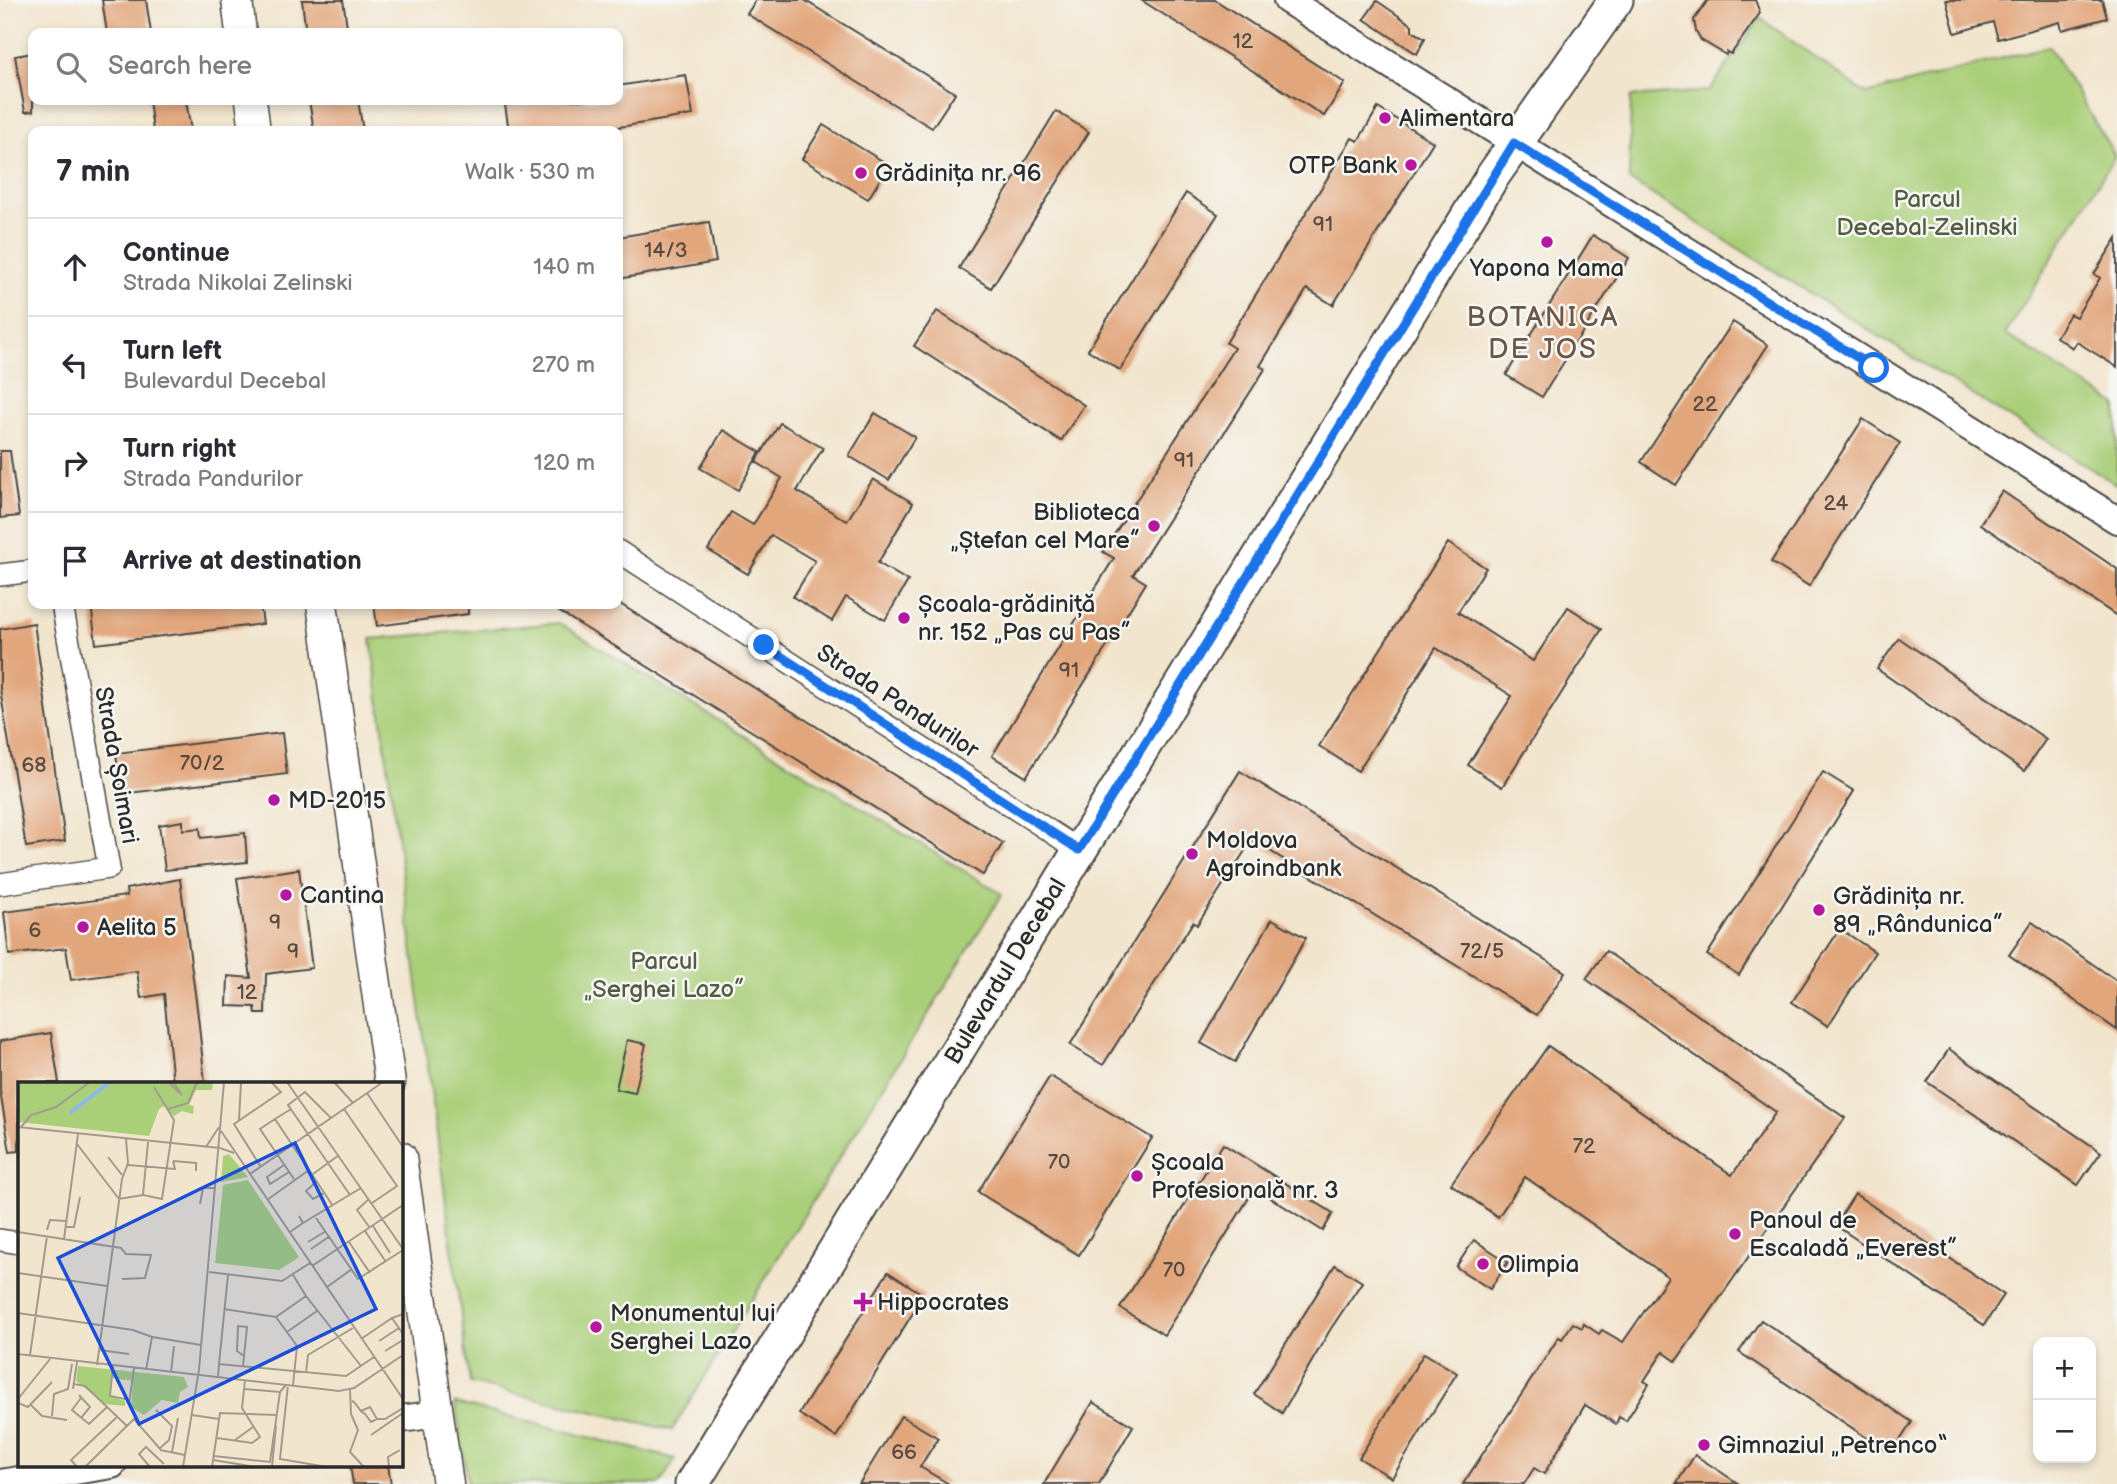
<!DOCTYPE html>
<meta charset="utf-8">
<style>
body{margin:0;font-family:"Balsamiq Sans",sans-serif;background:#f2f2f3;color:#2b2b33}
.controls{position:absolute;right:21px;bottom:21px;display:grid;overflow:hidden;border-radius:14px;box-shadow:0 4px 10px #0003}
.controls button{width:63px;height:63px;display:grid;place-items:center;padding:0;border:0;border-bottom:2px solid #e1e1e2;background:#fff;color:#2b2b33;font:35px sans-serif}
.stop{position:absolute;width:21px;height:21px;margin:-16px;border:5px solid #1a73e8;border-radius:50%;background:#fff}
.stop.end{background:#1a73e8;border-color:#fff;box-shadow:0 2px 7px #0008}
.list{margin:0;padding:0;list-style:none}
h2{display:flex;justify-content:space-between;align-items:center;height:91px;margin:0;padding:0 28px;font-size:30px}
h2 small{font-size:23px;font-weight:400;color:#7c7c81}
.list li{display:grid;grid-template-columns:46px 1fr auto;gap:21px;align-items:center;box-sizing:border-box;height:98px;padding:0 28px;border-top:2px solid #e1e1e2}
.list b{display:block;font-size:26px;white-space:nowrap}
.list p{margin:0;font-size:23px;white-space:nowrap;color:#7c7c81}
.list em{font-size:23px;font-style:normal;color:#7c7c81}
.icon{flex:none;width:38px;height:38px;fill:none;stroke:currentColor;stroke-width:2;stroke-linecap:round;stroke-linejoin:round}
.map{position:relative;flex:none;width:2117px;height:1484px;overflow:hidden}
.search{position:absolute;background:#fff;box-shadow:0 4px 10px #0003;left:28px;top:28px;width:595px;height:77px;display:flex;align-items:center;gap:18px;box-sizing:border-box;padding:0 24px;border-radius:14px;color:#7c7c81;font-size:26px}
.panel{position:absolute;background:#fff;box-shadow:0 4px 10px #0003;left:28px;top:126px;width:595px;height:483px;border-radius:14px}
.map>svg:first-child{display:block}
.green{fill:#aacf79;stroke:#6a7d52;stroke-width:2}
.building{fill:#e2a67c}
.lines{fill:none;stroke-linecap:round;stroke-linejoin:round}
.minor-casing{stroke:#494743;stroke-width:24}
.tertiary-casing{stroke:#494743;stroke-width:30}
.secondary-casing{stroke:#494743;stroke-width:33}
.primary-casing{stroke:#494743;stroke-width:37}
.minor{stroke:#fff;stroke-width:21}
.tertiary{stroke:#fff;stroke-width:26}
.secondary{stroke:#fff;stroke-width:30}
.primary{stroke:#fff;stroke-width:33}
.route{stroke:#1a73e8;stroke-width:9}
.poi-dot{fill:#b5179e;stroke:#f6f6f2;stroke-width:2.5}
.labels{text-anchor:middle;stroke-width:5;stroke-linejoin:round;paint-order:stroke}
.number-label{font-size:21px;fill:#594a3f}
.poi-label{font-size:24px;fill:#2b2b2b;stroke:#f6f6f2;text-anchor:start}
.park-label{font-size:24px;fill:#515c42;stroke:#f6f6f2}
.street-label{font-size:24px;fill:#2b2b2b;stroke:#f6f6f2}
.quarter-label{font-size:28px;letter-spacing:2px;fill:#6b5647;stroke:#f6f6f2}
.inset-river{fill:none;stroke:#8abaf5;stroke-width:3.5}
.inset-road{fill:none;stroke:#a29b8d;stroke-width:2}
.view{fill:#1d4ed8;fill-opacity:0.15;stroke:#1d4ed8;stroke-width:3.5}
.inset-edge{fill:none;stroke:#2b2b2b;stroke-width:3.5}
</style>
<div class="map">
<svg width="2117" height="1484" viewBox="0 0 2117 1484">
<rect width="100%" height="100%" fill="#f6f6f2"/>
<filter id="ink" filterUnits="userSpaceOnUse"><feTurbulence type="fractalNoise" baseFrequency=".0143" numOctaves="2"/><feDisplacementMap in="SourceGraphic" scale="14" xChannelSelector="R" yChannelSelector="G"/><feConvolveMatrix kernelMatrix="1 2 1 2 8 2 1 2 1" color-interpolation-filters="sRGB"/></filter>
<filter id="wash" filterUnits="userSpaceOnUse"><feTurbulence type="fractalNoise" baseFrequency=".00686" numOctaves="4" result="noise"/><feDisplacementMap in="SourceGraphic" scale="28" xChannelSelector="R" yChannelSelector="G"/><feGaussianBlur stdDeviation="1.57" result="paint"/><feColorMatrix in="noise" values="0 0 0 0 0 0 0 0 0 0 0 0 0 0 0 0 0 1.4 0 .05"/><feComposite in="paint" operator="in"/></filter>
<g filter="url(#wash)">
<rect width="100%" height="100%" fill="#f2e5ce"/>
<!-- green -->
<g class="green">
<path d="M1760,18L1866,94L2049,46L2115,156L2005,334L2117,405V485L1629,180L1631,97L1709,91Z"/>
<path d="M559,623L1002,894L672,1430L470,1383L371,639Z"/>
<path d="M455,1403L675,1459L660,1484H468Z"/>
</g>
<g id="blocks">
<!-- building -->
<g class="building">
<path d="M102,0H146L151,33H107Z"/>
<path d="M302,0H343L348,33H306Z"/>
<path d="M756,0H804L955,93L932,128L747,14Z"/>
<path d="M1141,0H1215L1345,83L1324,116Z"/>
<path d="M1708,0H1755L1760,13L1731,54L1727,52L1726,55L1701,40L1696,31L1694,20Z"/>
<path d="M1946,0H2102L2107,18L2062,30L2060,22L1998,39L1993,22L1955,33Z"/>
<path d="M1377,1L1412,25V31L1425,38L1417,54L1364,19Z"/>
<path d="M33,53V111L25,112L15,56Z"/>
<path d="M686,75L693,115L595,131H509L505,105L537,100H618V86Z"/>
<path d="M149,100H186L191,131H153Z"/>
<path d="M309,100H358L363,131H314Z"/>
<path d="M1378,108L1433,142L1333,305L1307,289L1260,366L1265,369L1133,575L1146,583L1026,777L992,756L1114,558L1103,552L1234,348L1226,343L1352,138L1358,141Z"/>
<path d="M1056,111L1089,132L991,288L959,268Z"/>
<path d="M823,125L889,165L868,199L802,159Z"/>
<path d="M1186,193L1218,214L1120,370L1088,350Z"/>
<path d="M709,222L716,262L618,279V237Z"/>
<path d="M1593,235L1629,258L1542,397L1506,375Z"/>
<path d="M2117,238V367L2077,342L2073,348L2056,337L2070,314L2076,317L2100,278L2094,274Z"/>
<path d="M937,311L1084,405L1061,441L914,346Z"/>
<path d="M1733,322L1768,345L1676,485L1641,462Z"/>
<path d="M875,413L915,437L889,480L849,456Z"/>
<path d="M1863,419L1900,443L1809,586L1771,562Z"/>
<path d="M780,423L823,448L797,491L847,521L873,479L913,503L878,563L908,581L885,620L846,597L832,621L793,597L815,561L771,535L748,574L708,550L731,512L753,525L782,478L756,462Z"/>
<path d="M723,430L760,452L738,490L700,468Z"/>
<path d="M0,451H10L19,516L0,518Z"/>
<path d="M2002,491L2117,569V616L1980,524Z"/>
<path d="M1448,543L1486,568L1458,612L1533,661L1568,607L1602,629L1502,787L1468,765L1512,696L1436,648L1358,771L1319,746Z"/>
<path d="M91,604H260L263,624L96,644Z"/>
<path d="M374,604H468V614L377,626Z"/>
<path d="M547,604H620L1003,843L983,875Z"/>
<path d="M34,623L65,841L26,847L0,689V629Z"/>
<path d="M1899,638L2046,739L2024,771L1877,669Z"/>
<path d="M282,733L287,774L121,794L116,753Z"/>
<path d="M1240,771L1565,972L1537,1015L1252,840L1197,925L1193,922L1103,1065L1070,1045Z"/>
<path d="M1823,772L1854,791L1739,975L1707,955Z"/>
<path d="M183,821V830L200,828L201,838L245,833L247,862L165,870L159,825Z"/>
<path d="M299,869L312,968L266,974L265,1014H256L255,1007L227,1006L228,976L251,978L237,878Z"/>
<path d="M180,879L198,1016L205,1083H173L164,994L141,998L137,971L71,980L66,948L9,955L4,912L127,896L126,889Z"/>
<path d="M1272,919L1306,938L1235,1062L1201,1043Z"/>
<path d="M2032,922L2117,981V1030L2009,955Z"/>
<path d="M1840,929L1875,952L1828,1026L1792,1002Z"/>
<path d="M1606,951L1845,1118L1676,1361L1663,1352L1644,1381L1649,1384L1626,1421L1619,1417L1616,1424L1585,1405L1544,1474L1534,1468L1524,1484H1463L1559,1337L1562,1339L1573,1323L1582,1328L1584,1324L1599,1334L1602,1330L1623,1342L1668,1277L1525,1177L1498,1217L1451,1184L1548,1046L1732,1175L1776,1112L1586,979Z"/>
<path d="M51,1033L59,1083H19V1151L10,1152L0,1091V1041Z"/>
<path d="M627,1040L646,1044L635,1093L616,1089Z"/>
<path d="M1949,1049L2101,1152L2078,1185L1927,1082Z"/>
<path d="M1050,1076L1152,1138L1079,1255L978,1192Z"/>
<path d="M1223,1144L1333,1213L1323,1231L1255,1188L1164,1335L1120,1308Z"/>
<path d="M1855,1194L2004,1295L1984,1325L1835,1225Z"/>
<path d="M1474,1240L1508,1262L1490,1289L1456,1267Z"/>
<path d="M1335,1265L1362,1282L1330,1330L1282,1413L1254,1394Z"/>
<path d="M888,1272L924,1295L836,1437L799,1414Z"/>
<path d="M1761,1320L1912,1422L1891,1454L1739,1352Z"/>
<path d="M1424,1353L1457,1373L1392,1478L1359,1458Z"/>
<path d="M1093,1402L1133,1426L1099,1484H1044Z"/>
<path d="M901,1416L938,1438L920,1467L949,1484H859Z"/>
<path d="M1695,1455L1739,1484H1676Z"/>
<path d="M350,1465H388L391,1484H353Z"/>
</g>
</g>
</g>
<g filter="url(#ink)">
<use href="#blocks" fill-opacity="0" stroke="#494743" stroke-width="2"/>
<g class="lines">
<defs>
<g id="minor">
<path d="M618,551L1079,850"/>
<path d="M0,575L33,571"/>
<path d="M0,884L109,868L62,604"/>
<path d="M0,1240L19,1243"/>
</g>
<g id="tertiary">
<path d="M1287,0L2117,520"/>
<path d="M401,1419L437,1414"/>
<path d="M0,1483L112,1465"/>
</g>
<g id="secondary">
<path d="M237,0L241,33"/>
<path d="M251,100L255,131"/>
<path d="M322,604L390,1083"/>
<path d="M401,1157L448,1484"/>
</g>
<path id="primary" d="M692,1484L1492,177L1616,0"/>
</defs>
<!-- minor casing -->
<use href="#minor" class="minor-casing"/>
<!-- tertiary casing -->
<use href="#tertiary" class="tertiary-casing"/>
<!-- secondary casing -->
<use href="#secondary" class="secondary-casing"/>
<!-- primary casing -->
<use href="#primary" class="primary-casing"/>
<!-- minor -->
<use href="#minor" class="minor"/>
<!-- tertiary -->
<use href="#tertiary" class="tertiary"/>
<!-- secondary -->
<use href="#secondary" class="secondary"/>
<!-- primary -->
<use href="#primary" class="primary"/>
</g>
</g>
<g class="lines" filter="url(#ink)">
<!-- route -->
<path class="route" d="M764,645L1079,850L1514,143L1874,368"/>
</g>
<!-- markers -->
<g class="poi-dot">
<circle cx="1385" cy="118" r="7"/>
<circle cx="1411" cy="165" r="7"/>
<circle cx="861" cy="173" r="7"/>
<circle cx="1547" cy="242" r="7"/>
<circle cx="1154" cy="526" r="7"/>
<circle cx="904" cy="618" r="7"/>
<circle cx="274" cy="800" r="7"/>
<circle cx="1192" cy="854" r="7"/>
<circle cx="286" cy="895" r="7"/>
<circle cx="1819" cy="910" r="7"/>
<circle cx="83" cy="927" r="7"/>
<circle cx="1137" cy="1176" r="7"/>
<circle cx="1735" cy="1234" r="7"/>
<circle cx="1483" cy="1264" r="7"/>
<path d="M859.5 1291.5h7v7h7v7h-7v7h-7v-7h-7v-7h7z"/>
<circle cx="596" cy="1327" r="7"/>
<circle cx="1704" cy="1445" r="7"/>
</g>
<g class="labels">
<!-- number labels -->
<g class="number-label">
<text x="1243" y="48">12</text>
<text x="1323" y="231">91</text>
<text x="666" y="257">14/3</text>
<text x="1705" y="411">22</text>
<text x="1184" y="467">91</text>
<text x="1836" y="510">24</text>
<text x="1069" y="677">91</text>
<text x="202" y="770">70/2</text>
<text x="34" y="772">68</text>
<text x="275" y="929">9</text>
<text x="35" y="937">6</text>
<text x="293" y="958">9</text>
<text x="1482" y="958">72/5</text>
<text x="247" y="999">12</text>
<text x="1584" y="1153">72</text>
<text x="1059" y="1169">70</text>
<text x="1174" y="1277">70</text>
<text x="904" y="1459">66</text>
</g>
<!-- poi labels -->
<g class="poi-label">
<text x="1399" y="126">Alimentara</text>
<text x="1397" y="173" text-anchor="end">OTP Bank</text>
<text x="875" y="181">Grădinița nr. 96</text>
<text x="1547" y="276" text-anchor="middle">Yapona Mama</text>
<text x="1140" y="520" text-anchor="end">Biblioteca<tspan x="1140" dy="28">„Ștefan cel Mare”</tspan></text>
<text x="918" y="612">Școala-grădiniță<tspan x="918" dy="28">nr. 152 „Pas cu Pas”</tspan></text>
<text x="288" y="808">MD-2015</text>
<text x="1206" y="848">Moldova<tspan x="1206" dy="28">Agroindbank</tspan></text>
<text x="300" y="903">Cantina</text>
<text x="1833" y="904">Grădinița nr.<tspan x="1833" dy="28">89 „Rândunica”</tspan></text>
<text x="97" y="935">Aelita 5</text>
<text x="1151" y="1170">Școala<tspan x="1151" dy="28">Profesională nr. 3</tspan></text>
<text x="1749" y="1228">Panoul de<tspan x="1749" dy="28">Escaladă „Everest”</tspan></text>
<text x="1497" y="1272">Olimpia</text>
<text x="877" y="1310">Hippocrates</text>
<text x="610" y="1321">Monumentul lui<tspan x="610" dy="28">Serghei Lazo</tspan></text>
<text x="1718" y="1453">Gimnaziul „Petrenco“</text>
</g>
<!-- park labels -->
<g class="park-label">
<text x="1927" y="207">Parcul<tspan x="1927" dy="28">Decebal-Zelinski</tspan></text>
<text x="664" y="969">Parcul<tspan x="664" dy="28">„Serghei Lazo”</tspan></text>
</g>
<!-- street labels -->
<g class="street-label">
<text transform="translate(898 701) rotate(33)" y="8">Strada Pandurilor</text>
<text transform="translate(117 765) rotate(80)" y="8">Strada Șoimari</text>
<text transform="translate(1005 971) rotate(-59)" y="8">Bulevardul Decebal</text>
</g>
<!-- quarter labels -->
<g class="quarter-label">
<text x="1543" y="326">BOTANICA<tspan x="1543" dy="32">DE JOS</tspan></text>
</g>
</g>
<!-- overview -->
<g transform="translate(18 1082)">
<rect width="385" height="385" fill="#f2e5ce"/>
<path d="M0,0H195L194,8H178L171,23L176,24L175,32L164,29L156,34L146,24L141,27L131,54L0,40ZM211,72L230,95L203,100L205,74ZM230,98L281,175L261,188L197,181L205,103ZM60,284L166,295L170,305L162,310L160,321L144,318L126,333L113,325L115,299L94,296L92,314L107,319V324L87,322L58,299Z" fill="#aacf79"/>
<path class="inset-river" d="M52,31L92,0"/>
<path class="inset-road" d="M150,0L164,13L155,0M269,0L385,167M316,0L335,21M349,11L385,65M150,27L170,21L179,0M273,27L257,37L315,124M326,27L379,104L354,121M313,36L287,10L270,23L332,113M257,37L242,47L276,97M221,38L223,0M0,45L202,66L216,71M3,45L13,33L38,25L72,0M203,49L385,317M130,60L125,113L144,117L156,38L136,5M59,62L101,117L125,113M188,65L201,45M90,75L104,93M155,79L178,81V89M110,83L157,87L155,79M266,83L249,95L252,102L271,90M243,85L216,42L263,10L253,0M232,92L365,0M295,92L321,73M299,99L288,109L295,117L306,111M351,117L339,128L352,146M249,118L291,88M182,122L185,106H198M298,136L340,197L385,168M285,141L343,106M355,144L372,171M47,145H56L62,115M29,148L32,138L48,139M347,149L368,180M0,150L103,166L108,172L133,173L127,196L104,197M272,150L285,141L281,134M46,157L60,52M290,160L308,149M331,160L352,191M293,167L312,154M294,184L385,123M191,190L264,199L292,181M0,191L89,204M309,205L334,187M288,214L343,284M206,227L258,235M0,231L115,248L134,255M385,232L374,236L385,252M269,250L299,229M343,257L374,236M361,259L381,246M81,268L111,272M367,269L385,258M0,272L321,309L336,306L385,273M12,273L29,154M201,282L210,193M79,283L104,97L110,81L108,57M95,284L92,314L112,318M225,284L229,245L220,244L219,269L226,274M128,288L134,255L183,263M153,290L156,264M288,291L290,273L335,246M200,295L201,282L328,294L356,275M56,302L67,304L109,344M270,303L262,377L309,385M275,303L279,264L258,235L288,214L275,193M55,307L59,280M226,307L262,310M332,307L333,332L340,348L332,370L346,385M61,313L72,325L63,336M63,316L54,328L71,342L89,325M0,317L32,277M334,319L336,320L343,329L344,330L347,332L353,340L359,337L352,325L343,329M0,321L10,325L34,300M12,322L24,334L49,338M138,328L154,344L151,358L141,367M115,331L111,322L116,286M174,333L201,337M34,334L36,312L50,307L54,282M359,337H367L385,326M353,353L385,331M199,356L234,361L242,355L224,326L227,298M217,358L235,345M142,368L167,373M154,370L160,336M196,374L252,380L262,310L268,303M195,378L238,385M59,385L53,378L100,334M67,385L116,337L143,368M132,385L121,372L128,365L146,382M165,385L181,288L206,0M194,385L202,331L259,333M254,385L258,344M371,385L370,375L382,368"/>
<path class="view" d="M277,61L358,227L121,342L40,176Z"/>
<rect width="385" height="385" class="inset-edge"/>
</g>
</svg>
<div class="controls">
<button>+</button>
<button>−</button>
</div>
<div class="stop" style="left:1874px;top:368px"></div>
<div class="stop end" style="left:764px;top:645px"></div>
<div class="search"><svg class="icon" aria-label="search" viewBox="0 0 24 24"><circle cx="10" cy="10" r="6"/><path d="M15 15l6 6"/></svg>Search here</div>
<section class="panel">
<h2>7 min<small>Walk · 530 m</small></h2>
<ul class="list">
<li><svg class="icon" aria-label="ahead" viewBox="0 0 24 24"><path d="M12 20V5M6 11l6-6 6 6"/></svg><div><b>Continue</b><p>Strada Nikolai Zelinski</p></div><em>140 m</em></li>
<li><svg class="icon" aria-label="left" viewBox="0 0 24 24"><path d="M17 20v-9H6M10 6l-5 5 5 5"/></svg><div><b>Turn left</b><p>Bulevardul Decebal</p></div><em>270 m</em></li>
<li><svg class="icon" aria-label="right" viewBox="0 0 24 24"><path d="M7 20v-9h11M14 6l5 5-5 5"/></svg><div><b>Turn right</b><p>Strada Pandurilor</p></div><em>120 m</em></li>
<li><svg class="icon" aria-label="arrive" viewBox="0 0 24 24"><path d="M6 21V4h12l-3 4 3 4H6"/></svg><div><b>Arrive at destination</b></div></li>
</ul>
</section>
</div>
